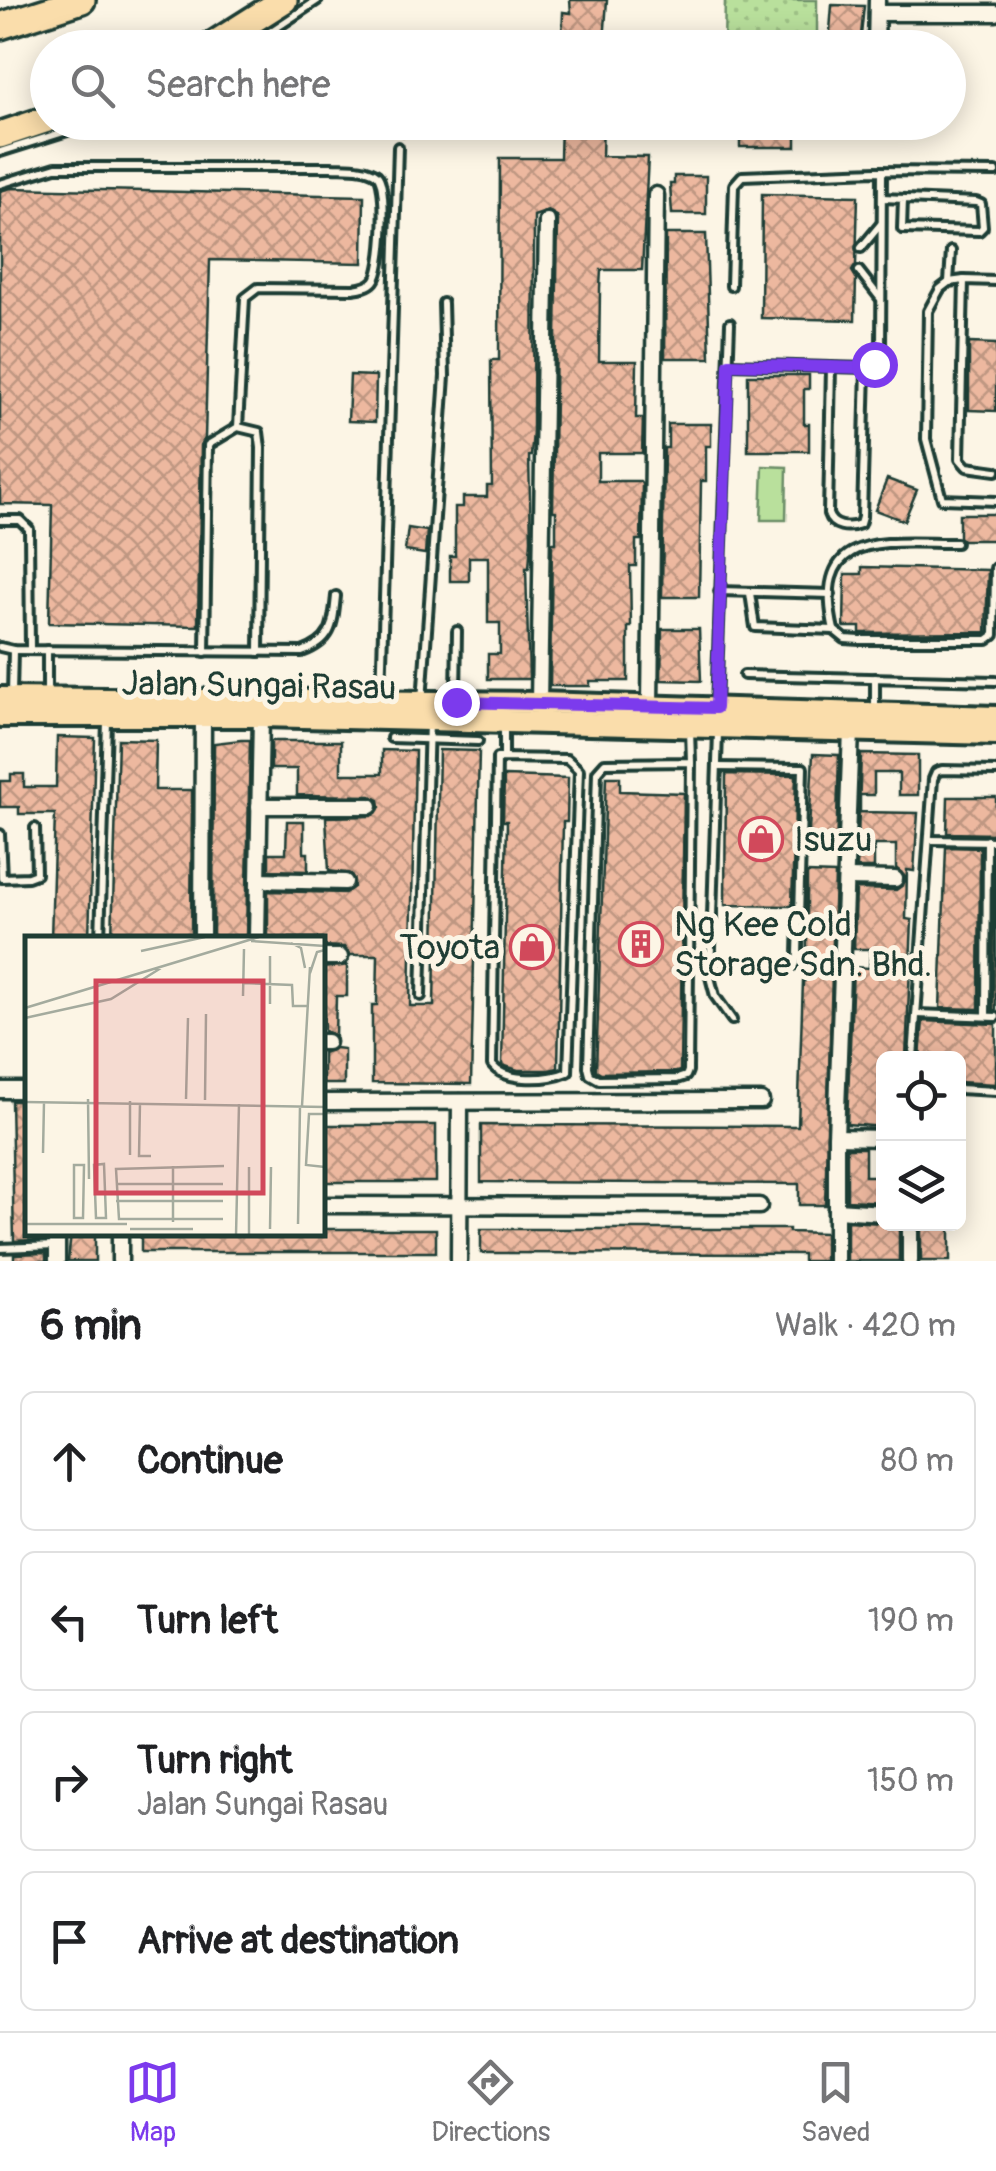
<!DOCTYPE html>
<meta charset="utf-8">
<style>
body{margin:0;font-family:Pangolin,sans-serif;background:#f6f6f6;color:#202124}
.controls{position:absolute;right:30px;bottom:30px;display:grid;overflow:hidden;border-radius:15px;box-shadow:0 5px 25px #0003}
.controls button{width:90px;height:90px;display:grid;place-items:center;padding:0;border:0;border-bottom:2px solid #e0e0e0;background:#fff;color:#202124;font:50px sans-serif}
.stop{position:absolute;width:30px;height:30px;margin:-22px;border:8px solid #7c3aed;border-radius:50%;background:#fff}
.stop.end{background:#7c3aed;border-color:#fff;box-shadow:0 2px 10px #0008}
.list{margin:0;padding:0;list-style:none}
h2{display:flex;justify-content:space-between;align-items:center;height:130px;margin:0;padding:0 40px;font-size:42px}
h2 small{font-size:32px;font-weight:400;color:#757577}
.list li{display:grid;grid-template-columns:65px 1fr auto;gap:30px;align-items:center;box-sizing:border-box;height:140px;margin:0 20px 20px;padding:0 20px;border:2px solid #e0e0e0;border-radius:15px}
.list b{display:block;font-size:38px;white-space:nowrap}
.list p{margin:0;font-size:32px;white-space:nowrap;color:#757577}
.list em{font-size:32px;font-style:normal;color:#757577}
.icon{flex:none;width:55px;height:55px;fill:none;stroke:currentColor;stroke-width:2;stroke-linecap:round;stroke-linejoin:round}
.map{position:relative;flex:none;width:996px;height:1261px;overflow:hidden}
.search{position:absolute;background:#fff;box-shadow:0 5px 25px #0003;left:30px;right:30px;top:30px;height:110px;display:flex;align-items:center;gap:25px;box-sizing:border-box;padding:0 35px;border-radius:55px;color:#757577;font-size:38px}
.sheet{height:770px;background:#fff}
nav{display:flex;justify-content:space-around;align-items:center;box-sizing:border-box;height:140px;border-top:2px solid #e0e0e0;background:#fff;font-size:28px;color:#757577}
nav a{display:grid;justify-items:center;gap:5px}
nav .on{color:#7c3aed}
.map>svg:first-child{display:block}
.grass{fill:url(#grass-dots);stroke:#6c8e68;stroke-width:2.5}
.garden{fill:#b9e09c;stroke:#6c8e68;stroke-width:2.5}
.building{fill:url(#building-cross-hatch);stroke:#1f3d34;stroke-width:2.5}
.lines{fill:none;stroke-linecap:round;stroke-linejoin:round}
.lane-casing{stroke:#1f3d34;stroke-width:14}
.street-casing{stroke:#1f3d34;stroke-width:21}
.primary-casing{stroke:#1f3d34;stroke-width:28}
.highway-casing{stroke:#1f3d34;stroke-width:32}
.lane{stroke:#fcf5e5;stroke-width:6}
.street{stroke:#fcf5e5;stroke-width:14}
.primary{stroke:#faddab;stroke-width:20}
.highway{stroke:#faddab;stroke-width:25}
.route{stroke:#7c3aed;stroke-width:12}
.labels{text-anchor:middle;stroke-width:10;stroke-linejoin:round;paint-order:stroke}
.street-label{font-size:35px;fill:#1f3d34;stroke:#fcf5e5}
.poi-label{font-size:35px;fill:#1f3d34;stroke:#fcf5e5;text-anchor:start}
.inset-road{fill:none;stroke:#a4ab9e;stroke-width:2.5}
.view{fill:#d1495b;fill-opacity:0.15;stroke:#d1495b;stroke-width:5}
.inset-edge{fill:none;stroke:#1f3d34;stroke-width:5}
</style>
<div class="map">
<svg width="996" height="1261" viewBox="0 0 996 1261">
<defs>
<pattern id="grass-dots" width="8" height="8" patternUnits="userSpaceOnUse" patternTransform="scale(2.5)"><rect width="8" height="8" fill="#b9e09c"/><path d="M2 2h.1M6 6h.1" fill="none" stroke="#9fc187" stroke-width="1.8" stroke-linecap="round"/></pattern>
<pattern id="building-cross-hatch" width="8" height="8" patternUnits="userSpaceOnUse" patternTransform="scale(2.5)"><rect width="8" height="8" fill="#edb89f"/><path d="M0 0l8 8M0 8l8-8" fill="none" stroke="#bf9782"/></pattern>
</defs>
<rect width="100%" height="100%" fill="#fcf5e5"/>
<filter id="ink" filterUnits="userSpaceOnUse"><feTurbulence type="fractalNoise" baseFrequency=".01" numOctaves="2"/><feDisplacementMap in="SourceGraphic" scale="20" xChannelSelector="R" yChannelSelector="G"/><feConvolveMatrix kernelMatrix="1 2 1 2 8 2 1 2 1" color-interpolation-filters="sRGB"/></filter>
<g filter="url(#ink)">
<!-- grass -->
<path class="grass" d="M725,0H817V47H724Z"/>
<!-- garden -->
<path class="garden" d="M763,466L787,467L786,520H761Z"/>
<!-- building -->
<g class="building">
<path d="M570,0H607L604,42L562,38L563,12L571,13Z"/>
<path d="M832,5L864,6L860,45L829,44Z"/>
<path d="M404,122H474L473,139L403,136Z"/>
<path d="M561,122H603L602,156L648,157L642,270H601L600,288L599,361H637L636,418H643L642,453H598V481H640L642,484L641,540H636V566H630L631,627H628V681H590V686H550L552,543H556V511H553L558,221L557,216L548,211L534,216L533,431L531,456H529L531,540L529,568H526L529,679H488V654H500V623H488V557H469V581H450V556H455V507H463V497H487V486H492L491,360H499L500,158H560Z"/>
<path d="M796,125V147H740V126Z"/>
<path d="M674,176H706V214H672L670,184H674Z"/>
<path d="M11,188L364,196L363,263L210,260L205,438L201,445L198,626L49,623L52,505L0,504V191Z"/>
<path d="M762,194L858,196L856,265L852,271L856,278L855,320L761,318Z"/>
<path d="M666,234H706L710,358H665Z"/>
<path d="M969,343L996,344V411L969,410Z"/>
<path d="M350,375L376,376L375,422L348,421Z"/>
<path d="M748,375H809V389H804V424H809V451H748Z"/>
<path d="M668,424H711V446H706V481H701L699,597H662L664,448H668Z"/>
<path d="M887,479L917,490L904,521L875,510Z"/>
<path d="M959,514H996V540H962L959,537Z"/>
<path d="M408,528L427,531L425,554L405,551Z"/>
<path d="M862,567L988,570L986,632L860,633V627H844L845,574H862Z"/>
<path d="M662,629H699L701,681L661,680Z"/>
<path d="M57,737L95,738L89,938H51L55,814H19V807H0V781H11V774H24V787H56Z"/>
<path d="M118,739L156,740L155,790H192L191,938H112Z"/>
<path d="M241,740H250L246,938H213L214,743Z"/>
<path d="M271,741H341V774H382V750L415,751L410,1006H434L439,750L479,751L471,1084L372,1083V1005H377L378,955H350L344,947L322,946V938H268V891L345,893L354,887L351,874L329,871L326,817L371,816L380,807L379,800L371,796L297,795V769H271Z"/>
<path d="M813,754L839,755L836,851L808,850Z"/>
<path d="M861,754L918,755V795H899V773H874V795H860V812L918,813L914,871L907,870L906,919L912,920L906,1058H884V1127L847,1124L853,967L869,968L870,949H854L856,889L896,890L903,885L906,878L896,868V845H874V868H857Z"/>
<path d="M726,774L796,775L792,906L725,905Z"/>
<path d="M504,776L568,778L567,822H563L558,1068L549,1070H518L502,1065L507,821H503Z"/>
<path d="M606,777H620V791L684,793L680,1071L676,1072L601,1073L596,1070Z"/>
<path d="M948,797H996V834L947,833Z"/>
<path d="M287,821H304V853H308V871L269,870V853H286Z"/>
<path d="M946,847L980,848L979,1009L940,1008Z"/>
<path d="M994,848H996V1010H993Z"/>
<path d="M807,873L835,874L825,1205H799V1184L481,1182V1125L798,1126L803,981H805L807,965Z"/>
<path d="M347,965V996H336L335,1036L324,1031L322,968Z"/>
<path d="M923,1021L996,1024V1084L958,1082V1058H920Z"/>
<path d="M335,1048L344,1049V1084H323V1053Z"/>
<path d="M11,1101H28V1234H46V1239L14,1241Z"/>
<rect x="322" y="1125" width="114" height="57"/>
<path d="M847,1148H865V1176H884V1202L847,1200Z"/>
<path d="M847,1221L899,1224V1261H847Z"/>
<rect x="921" y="1224" width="29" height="37"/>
<path d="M322,1229H436V1252H141V1234H322Z"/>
<path d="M481,1229H789V1232L825,1233V1261H803V1254L481,1253Z"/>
<path d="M71,1234H95V1261H68Z"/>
<path d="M46,1253V1261H14V1254Z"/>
</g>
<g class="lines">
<defs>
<g id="lane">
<path d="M246,48L318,0"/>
<path d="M0,152L96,122"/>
<path d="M0,184L56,167H331C345,168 366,166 377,175C388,185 384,270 374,281C369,287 360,288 353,289L258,288L245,298L238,427"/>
<path d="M882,198L976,202L981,204L983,227L979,231L902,229L903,199"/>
<path d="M861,248L881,224"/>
<path d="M859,271L880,298"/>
<path d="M964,280L949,282L940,289L928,311L926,439L942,499L996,501"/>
<path d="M996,281L964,280L960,459L967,467L996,471"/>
<path d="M949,282L951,251"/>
<path d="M731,286L734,185L742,176L876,171L996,172"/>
<path d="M729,364L866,368L874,364L881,348L882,171"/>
<path d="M831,367L828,514C832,527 848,529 860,524L862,517L866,368"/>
<path d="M0,520H20L29,529L30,650"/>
<path d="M956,543C884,543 811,529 834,630L845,639L860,640H987L994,635L995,568"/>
<path d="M719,591L831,594"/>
<path d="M750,593L755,627L834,630"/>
<path d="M0,647L13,650L302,652C332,641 333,626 336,596"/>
<path d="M47,650V694"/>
<path d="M205,652L208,445L238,427L259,432L261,448L259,652"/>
<path d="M744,675L996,681"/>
<path d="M875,678V707"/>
<path d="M12,694L13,650"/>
<path d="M381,695L398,147"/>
<path d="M456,696L457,631"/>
<path d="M422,701L445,376L443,303"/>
<path d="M716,707L730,323"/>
<path d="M504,725V758"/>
<path d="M690,729L691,762L688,1071L686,1076L677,1079L599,1080L590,1075L588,1067L597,772L605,763L691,762"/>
<path d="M718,732L710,977L715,996L732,1020"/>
<path d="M391,738L478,741"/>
<path d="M497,758L567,759L579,770L568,1072C549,1080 506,1083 492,1065Z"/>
<path d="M0,834L2,878L28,877L36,874L35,828"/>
<path d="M931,840L996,841"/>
<path d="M100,938L107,722"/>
<path d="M711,961L791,966L796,963L798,954L803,768L718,767"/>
<path d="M421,996L429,722"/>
<path d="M917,1014L996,1017"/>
<path d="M986,1016L987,840"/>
<path d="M913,1058L933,779L936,772L942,770L996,771"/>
<path d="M958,1089L996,1091"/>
<path d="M0,1248L56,1246"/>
</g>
<g id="street">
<path d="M877,13H996"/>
<path d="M876,48L877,0"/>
<path d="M539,703L547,221"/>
<path d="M650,706L656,195"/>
<path d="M259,806H370"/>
<path d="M847,878L895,879"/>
<path d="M258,880L345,882"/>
<path d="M202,938L203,715"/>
<path d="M257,938L261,716"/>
<path d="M322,957H340"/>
<path d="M322,1042H327"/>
<path d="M0,1090H28"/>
<path d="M322,1102L761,1101"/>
<path d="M836,1137L884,1138"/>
<path d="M322,1205L759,1206"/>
<path d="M836,1210L884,1213"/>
<path d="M910,1224V1261"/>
<path d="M57,1234V1261"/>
<path d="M120,1261V1234"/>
<path d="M459,1261L460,1102"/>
<path d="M836,1261V1137L851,730"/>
</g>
<g id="primary">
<path d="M0,698L539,703L996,717"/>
<path d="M0,716H261L996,734"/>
</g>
<g id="highway">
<path d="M0,26L82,0"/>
<path d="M208,48L284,0"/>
<path d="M0,135L48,119"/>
</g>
</defs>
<!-- lane casing -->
<use href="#lane" class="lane-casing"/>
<!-- street casing -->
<use href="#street" class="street-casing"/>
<!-- primary casing -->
<use href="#primary" class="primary-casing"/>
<!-- highway casing -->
<use href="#highway" class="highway-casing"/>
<!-- lane -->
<use href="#lane" class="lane"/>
<!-- street -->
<use href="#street" class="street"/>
<!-- primary -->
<use href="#primary" class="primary"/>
<!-- highway -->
<use href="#highway" class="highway"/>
</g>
</g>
<g class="lines" filter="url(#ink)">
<!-- route -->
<path class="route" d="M456,702L716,708L729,364L866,368L874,364"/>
</g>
<!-- icons -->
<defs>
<symbol id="shop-ring" viewBox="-11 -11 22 22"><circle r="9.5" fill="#fcf5e5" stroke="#d1495b" stroke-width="1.5"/><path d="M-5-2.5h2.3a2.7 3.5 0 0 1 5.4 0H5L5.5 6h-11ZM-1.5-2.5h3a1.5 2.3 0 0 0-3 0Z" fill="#d1495b"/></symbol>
<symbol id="building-ring" viewBox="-11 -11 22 22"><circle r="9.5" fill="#fcf5e5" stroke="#d1495b" stroke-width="1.5"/><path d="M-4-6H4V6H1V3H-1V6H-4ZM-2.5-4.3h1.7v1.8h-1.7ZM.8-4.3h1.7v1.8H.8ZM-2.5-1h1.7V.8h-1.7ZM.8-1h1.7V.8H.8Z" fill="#d1495b"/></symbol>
</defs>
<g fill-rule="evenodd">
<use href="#shop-ring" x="736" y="814" width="50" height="50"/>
<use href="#building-ring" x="616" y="919" width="50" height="50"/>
<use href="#shop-ring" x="507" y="922" width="50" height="50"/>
</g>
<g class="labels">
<!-- street labels -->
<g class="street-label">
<text transform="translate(259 685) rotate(1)" y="12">Jalan Sungai Rasau</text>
</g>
<!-- poi labels -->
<g class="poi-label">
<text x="794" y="851">Isuzu</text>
<text x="674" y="936">Ng Kee Cold<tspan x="674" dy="40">Storage Sdn. Bhd.</tspan></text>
<text x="500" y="959" text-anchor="end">Toyota</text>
</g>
</g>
<!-- overview -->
<g transform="translate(25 936)">
<rect width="300" height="300" fill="#fcf5e5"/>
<path class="inset-road" d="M226,5L300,10M266,7L276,12L280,32M116,15L180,1M285,37L292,16L300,14M218,47L267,49L268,70H282M218,60L219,13M245,68V20M0,72L234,1M0,82L86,63L136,32M63,163L64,243M161,163L163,82M180,164L181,78M0,166L300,171M115,167L114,220H126M277,170L285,31M300,178H284L281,229L300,231M18,217L19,166M105,219V165M79,228L81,282H71L69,229ZM49,229H59L58,282H49ZM91,248H198M91,265H198M198,283H94L91,233L199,230M148,286V230M0,288H102M273,288L275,170M105,293H168M245,293L246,231M211,299L214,168M224,299V231"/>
<path class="view" d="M71,45H238V257H71Z"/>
<rect width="300" height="300" class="inset-edge"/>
</g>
</svg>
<div class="controls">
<button><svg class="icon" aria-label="locate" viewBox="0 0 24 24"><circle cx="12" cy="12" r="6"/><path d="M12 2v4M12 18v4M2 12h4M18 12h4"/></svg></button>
<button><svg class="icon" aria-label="layers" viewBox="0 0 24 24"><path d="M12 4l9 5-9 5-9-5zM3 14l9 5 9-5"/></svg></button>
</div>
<div class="stop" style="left:874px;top:364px"></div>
<div class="stop end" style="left:456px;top:702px"></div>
<div class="search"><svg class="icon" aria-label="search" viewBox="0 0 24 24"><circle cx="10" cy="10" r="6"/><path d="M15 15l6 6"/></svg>Search here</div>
</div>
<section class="sheet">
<h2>6 min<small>Walk · 420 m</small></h2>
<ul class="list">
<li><svg class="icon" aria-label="ahead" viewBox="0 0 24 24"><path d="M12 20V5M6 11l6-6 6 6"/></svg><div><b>Continue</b></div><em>80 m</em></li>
<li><svg class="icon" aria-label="left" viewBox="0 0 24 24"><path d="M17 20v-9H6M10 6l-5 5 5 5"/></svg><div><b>Turn left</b></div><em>190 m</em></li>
<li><svg class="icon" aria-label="right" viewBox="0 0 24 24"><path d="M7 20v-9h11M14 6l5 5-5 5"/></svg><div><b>Turn right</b><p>Jalan Sungai Rasau</p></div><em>150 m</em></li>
<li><svg class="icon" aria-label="arrive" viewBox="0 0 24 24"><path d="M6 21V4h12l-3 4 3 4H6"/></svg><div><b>Arrive at destination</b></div></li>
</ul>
</section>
<nav>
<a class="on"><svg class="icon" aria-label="map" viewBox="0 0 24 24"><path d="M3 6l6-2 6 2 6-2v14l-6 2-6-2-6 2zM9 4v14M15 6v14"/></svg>Map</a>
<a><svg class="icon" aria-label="directions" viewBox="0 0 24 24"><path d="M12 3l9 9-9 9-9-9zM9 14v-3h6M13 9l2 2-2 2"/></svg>Directions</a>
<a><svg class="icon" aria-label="saved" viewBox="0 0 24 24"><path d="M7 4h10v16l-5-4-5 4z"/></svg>Saved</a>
</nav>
